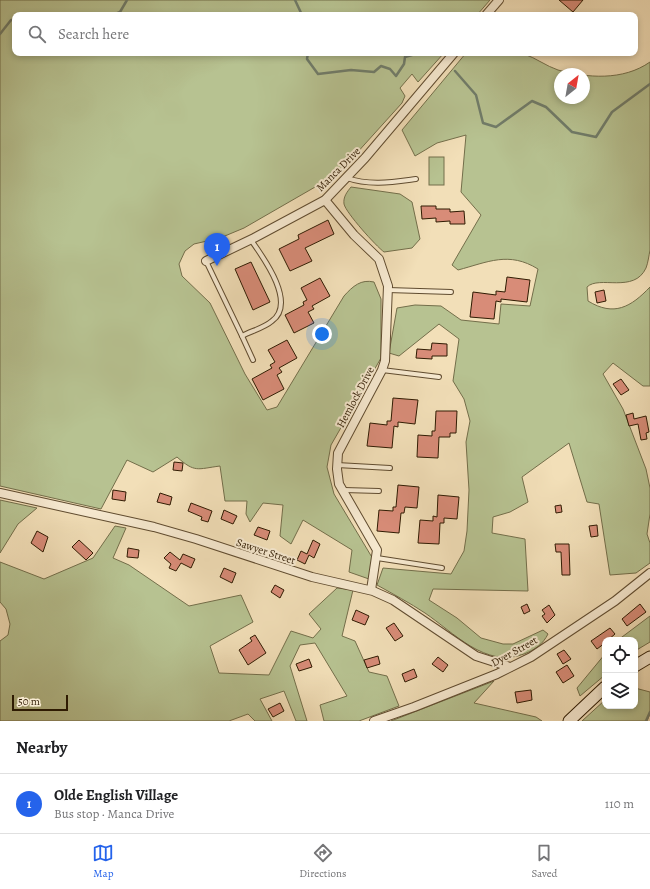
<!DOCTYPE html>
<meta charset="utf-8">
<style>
body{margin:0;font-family:Alegreya,serif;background:#f2f2f2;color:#202124}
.controls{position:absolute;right:12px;bottom:12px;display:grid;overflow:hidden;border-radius:8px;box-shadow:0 2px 6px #0003}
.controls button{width:36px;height:36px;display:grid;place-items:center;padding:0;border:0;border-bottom:1px solid #e0e0e0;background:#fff;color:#202124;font:20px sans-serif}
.compass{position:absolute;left:554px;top:68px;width:36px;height:36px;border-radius:50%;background:#fff;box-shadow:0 2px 6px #0003;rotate:31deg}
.scale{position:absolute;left:12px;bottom:10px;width:56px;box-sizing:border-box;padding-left:4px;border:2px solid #2f1b02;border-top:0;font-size:11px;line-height:14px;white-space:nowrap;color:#2f1b02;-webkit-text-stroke:3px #f7ead1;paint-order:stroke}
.you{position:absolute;left:322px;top:334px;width:14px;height:14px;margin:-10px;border:3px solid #fff;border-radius:50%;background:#1a73e8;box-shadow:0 0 0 6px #1a73e833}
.badge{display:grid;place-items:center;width:26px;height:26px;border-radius:50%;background:#2563eb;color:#fff;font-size:13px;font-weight:700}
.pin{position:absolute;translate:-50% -33px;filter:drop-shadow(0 1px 2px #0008)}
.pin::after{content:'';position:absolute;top:21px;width:14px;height:12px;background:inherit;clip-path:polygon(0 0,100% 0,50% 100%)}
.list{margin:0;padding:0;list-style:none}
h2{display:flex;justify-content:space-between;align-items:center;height:52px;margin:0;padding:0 16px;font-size:17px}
h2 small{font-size:13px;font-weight:400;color:#757577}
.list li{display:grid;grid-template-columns:26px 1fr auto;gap:12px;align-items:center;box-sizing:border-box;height:60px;padding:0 16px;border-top:1px solid #e0e0e0}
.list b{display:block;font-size:15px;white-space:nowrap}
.list p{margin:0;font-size:13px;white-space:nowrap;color:#757577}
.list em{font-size:13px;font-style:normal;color:#757577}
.icon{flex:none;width:22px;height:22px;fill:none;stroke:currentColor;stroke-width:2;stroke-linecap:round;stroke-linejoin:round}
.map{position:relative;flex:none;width:650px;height:721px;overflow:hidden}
.search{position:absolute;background:#fff;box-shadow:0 2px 6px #0003;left:12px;right:12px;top:12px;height:44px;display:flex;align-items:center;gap:10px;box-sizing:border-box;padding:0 14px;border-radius:8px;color:#757577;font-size:15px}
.sheet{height:112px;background:#fff}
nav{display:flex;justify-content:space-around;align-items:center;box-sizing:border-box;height:56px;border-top:1px solid #e0e0e0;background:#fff;font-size:11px;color:#757577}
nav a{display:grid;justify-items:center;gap:2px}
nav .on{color:#2563eb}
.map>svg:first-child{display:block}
.green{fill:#b7c291;stroke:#736e4a;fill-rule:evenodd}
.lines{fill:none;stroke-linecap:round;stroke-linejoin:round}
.stream{stroke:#707c6a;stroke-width:2.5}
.building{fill:#d88c78;stroke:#2f1b02}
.lane-casing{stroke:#604c30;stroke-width:6}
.street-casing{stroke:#604c30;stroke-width:10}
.secondary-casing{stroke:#2f1b02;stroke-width:13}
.lane{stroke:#f7ead1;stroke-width:4}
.street{stroke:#f7ead1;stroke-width:8}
.secondary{stroke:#f7ead1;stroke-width:11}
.labels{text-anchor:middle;stroke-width:4;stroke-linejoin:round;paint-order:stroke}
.street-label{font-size:11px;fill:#2f1b02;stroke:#f7ead1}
</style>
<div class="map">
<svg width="650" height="721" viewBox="0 0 650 721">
<rect width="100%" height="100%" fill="#f2dfb8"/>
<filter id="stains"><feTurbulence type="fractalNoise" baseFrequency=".005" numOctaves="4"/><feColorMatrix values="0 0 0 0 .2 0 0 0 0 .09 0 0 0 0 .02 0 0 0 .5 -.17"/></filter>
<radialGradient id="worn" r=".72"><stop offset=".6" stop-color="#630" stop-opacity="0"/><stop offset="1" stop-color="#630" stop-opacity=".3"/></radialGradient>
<!-- green -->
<g class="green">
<path d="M0,0H490L477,15H15V53H444L418,82L412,74L400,88L405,96L402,103L355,155L329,179L244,228L220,238L194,244L185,251L179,264L182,276L210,303L245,374L267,410L277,407L344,296C353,286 361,279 374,282L381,299V358L331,445L327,467L334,494L373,559L369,579L349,572L352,550L303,520L291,544L280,536L283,505L263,503L250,522L246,514L247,501H225L220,466C197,469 195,473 177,457L153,472L127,460L101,509L0,486Z"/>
<path d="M466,53C478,53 515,50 524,54C536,58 546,66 558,70C587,78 623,81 650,62V250C649,255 648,263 646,268C634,294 599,275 587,287L588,301C614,317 631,307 650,287V386H643L613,363L603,374L623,409L646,469L650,488V514L647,534L650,543V563L636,573L610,575L599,504L587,502L569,443L522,477L528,502L510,512L493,517L492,533L525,539L528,591L433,589L429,600L457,618L481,638L503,644H513L543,630L548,634C543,644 535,650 524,654C486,669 453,632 425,613C410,603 393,594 377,585L383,568L451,574L464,551L467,531L469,490L466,442L470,421L464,399L453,381L459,339L439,324L399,356L389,353L397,308L415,305L441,306L461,320L499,324L501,304L530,306L538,269C509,251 488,262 458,270L452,265L481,215L461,192L466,135L437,143L415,156L402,130ZM560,74H584V98H560Z"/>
<rect x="429" y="157" width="15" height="28"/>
<path d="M351,187L400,194L412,202L420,239L412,248L384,252C376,246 346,213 344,204C343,197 347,192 351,187Z"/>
<path d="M0,500L37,508L18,524L0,553Z"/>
<path d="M115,526L126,528L113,558L129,565L189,606L241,595L253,622L210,646L219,673L269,675L291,631L313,638L321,629L309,614L337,588L353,590L342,636L355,641L369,672L387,676L399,706L359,721H324L320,705L347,696L315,643L300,645L290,666L307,721H296L284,691L260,699L272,721H255L248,714L229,721H0V641L8,635L10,624L6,609L0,602V562L44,579L93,558Z"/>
<path d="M650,616V642L635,651V640H618Z"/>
<path d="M605,654V675L580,696L577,688Z"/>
<path d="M494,681L474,703L536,717L542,721H391Z"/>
<path d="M635,688L650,692V714L647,721H582L605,700V706H635Z"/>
</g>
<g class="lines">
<!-- stream -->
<g class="stream">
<path d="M295,0L302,15"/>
<path d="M40,15H48"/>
<path d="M113,15L120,12L127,0"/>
<path d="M0,34L11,20H15"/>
<path d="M308,53L307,59L318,74L351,70L374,72L381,66L390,69L396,76L404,64L405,57L412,55L413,53"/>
<path d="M431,53L432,54"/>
<path d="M455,71L476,95L483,123L496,127L532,101L546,107L572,132L596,137L612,112L650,84"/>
<path d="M646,721L650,712"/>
</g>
</g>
<!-- building -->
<g class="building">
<path d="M559,0H583L573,12Z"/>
<path d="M421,206H436V209H450V212L464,211L465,224H450V221L436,222V218L422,219Z"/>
<path d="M328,220L334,234L305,248L312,261L290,271L279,249L299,239L298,235Z"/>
<path d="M251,262L270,302L253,310L235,269Z"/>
<path d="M507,277L530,280L527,302L501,299V302L496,301L494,319L470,317L473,292L496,295V291L505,292Z"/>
<path d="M320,278L330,296L312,306L314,309L308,312L314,323L294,333L285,315L304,305L303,302L307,300L301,288Z"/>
<path d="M604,290L606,301L597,303L595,292Z"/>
<path d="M287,340L297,358L279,368L282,372L277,375L284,389L263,400L252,379L272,368L270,365L275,362L268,350Z"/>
<path d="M432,343L447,344V356H432V359L416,358L417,349L431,350Z"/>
<path d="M621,379L629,390L621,395L613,384Z"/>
<path d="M393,398L418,400L415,424L398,422V427L394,426L392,448L367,446L370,423L387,425V421H391Z"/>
<path d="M436,411H457L456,433H450V437H439L438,458L417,457L418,435L432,436V431H435Z"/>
<path d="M633,413L634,419L646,416L649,432L646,433L647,439L641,440L638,424L629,426L626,415Z"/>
<path d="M174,462L183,463L182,471L173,470Z"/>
<path d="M398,485L419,487L417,508L405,507L404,513H401L399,533L377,531L379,510L393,511V507H396Z"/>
<path d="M113,490L126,492L125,501L112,499Z"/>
<path d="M160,493L172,497L170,505L157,502Z"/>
<path d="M438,495L459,497L457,519L444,518V523H440L439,544L418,543L420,520L433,521V516L437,517Z"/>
<path d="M191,503L212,511L208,522L201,520L202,517L188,511Z"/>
<path d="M561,505L562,512L556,513L555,506Z"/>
<path d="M224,510L237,516L233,524L221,519Z"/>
<path d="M597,525L598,536L591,537L589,526Z"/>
<path d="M258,527L270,531L267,540L254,535Z"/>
<path d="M37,531L48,537L43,552L31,543Z"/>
<path d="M79,540L93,553L86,560L72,547Z"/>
<path d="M313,540L320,544L314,558L309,555L305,564L297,560L301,551L307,554Z"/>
<path d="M555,544H569L570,575H562L561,552H556Z"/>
<path d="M128,548L139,550L138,558L127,557Z"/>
<path d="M170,552L180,560L183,554L195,559L191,568L181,563L176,571L169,568L171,564L164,558Z"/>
<path d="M224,568L236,573L232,583L220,577Z"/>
<path d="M275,585L284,590L280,598L271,592Z"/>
<path d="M527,604L530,611L524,614L521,607Z"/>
<path d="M640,604L646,612L627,626L622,619Z"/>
<path d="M549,605L555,615L547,623L542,616L545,614L542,610Z"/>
<path d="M356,610L369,616L365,625L352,620Z"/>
<path d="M394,623L403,636L395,641L386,628Z"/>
<path d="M610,628L615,634L608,640H605V643L597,649L591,641Z"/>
<path d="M255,635L266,653L248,665L239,650L252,641L250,638Z"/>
<path d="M564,650L571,659L563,664L557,654Z"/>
<path d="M378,656L380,664L367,668L364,660Z"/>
<path d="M438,657L448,665L443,672L432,664Z"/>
<path d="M309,659L312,667L299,671L296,664Z"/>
<path d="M567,665L574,676L563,683L556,672Z"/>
<path d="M414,669L417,677L405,682L402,674Z"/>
<path d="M531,690L532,700L517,703L515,692Z"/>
<path d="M280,703L284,711L273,717L268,709Z"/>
</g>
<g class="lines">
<defs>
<g id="lane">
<path d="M347,178C370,186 393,182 416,179"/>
<path d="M206,261L242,336C251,331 264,328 272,321C297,303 263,257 251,240"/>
<path d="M388,290L451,292"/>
<path d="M242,336L253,360"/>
<path d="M382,370L439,377"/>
<path d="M337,465L390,468"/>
<path d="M344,490L379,491"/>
<path d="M377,558L442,568"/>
</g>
<g id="street">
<path d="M486,15L499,0"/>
<path d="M325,200L354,235L379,259L388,286L385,361L382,370L338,453L337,469L339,484L377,550L371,590"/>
<path d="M206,261L254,238L325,200L365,158L454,53"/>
<path d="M0,493L154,527L196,539L312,577L373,591L393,600L476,656L510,667"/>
<path d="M374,721L414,707L497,674L531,657L615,601L650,573"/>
</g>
<g id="secondary">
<path d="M635,666L650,657"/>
<path d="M569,721L605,687"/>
</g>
</defs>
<!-- lane casing -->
<use href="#lane" class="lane-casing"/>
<!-- street casing -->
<use href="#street" class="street-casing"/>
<!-- secondary casing -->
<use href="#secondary" class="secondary-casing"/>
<!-- lane -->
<use href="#lane" class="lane"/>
<!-- street -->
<use href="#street" class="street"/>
<!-- secondary -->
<use href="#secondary" class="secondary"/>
</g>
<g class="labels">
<!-- street labels -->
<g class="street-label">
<text transform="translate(338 169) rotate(-45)" y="4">Manca Drive</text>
<text transform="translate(355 397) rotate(-62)" y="4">Hemlock Drive</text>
<text transform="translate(266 551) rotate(18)" y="4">Sawyer Street</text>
<text transform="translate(514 651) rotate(-29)" y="4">Dyer Street</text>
</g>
</g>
<rect width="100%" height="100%" filter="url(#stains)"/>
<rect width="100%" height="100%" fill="url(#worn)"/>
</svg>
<div class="controls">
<button><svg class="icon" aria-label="locate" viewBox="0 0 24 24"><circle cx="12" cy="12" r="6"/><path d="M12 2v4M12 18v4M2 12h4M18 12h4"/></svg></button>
<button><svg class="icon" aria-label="layers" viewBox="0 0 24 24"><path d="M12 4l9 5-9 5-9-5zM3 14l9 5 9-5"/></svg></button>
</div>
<svg class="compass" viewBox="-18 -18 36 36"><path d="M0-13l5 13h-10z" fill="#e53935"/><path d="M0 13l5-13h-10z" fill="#757577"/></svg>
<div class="scale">50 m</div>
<div class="you"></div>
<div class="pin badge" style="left:217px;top:266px">1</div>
<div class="search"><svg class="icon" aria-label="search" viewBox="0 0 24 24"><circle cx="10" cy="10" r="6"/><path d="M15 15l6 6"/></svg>Search here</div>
</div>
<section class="sheet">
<h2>Nearby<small></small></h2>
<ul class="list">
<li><span class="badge">1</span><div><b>Olde English Village</b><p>Bus stop · Manca Drive</p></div><em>110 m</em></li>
</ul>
</section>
<nav>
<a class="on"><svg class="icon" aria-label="map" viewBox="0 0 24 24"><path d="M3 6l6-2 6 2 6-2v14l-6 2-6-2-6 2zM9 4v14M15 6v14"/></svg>Map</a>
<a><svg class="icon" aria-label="directions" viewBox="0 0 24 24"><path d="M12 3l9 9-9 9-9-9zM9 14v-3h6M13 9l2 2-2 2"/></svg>Directions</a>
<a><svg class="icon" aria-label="saved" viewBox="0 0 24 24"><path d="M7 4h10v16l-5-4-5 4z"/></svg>Saved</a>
</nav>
